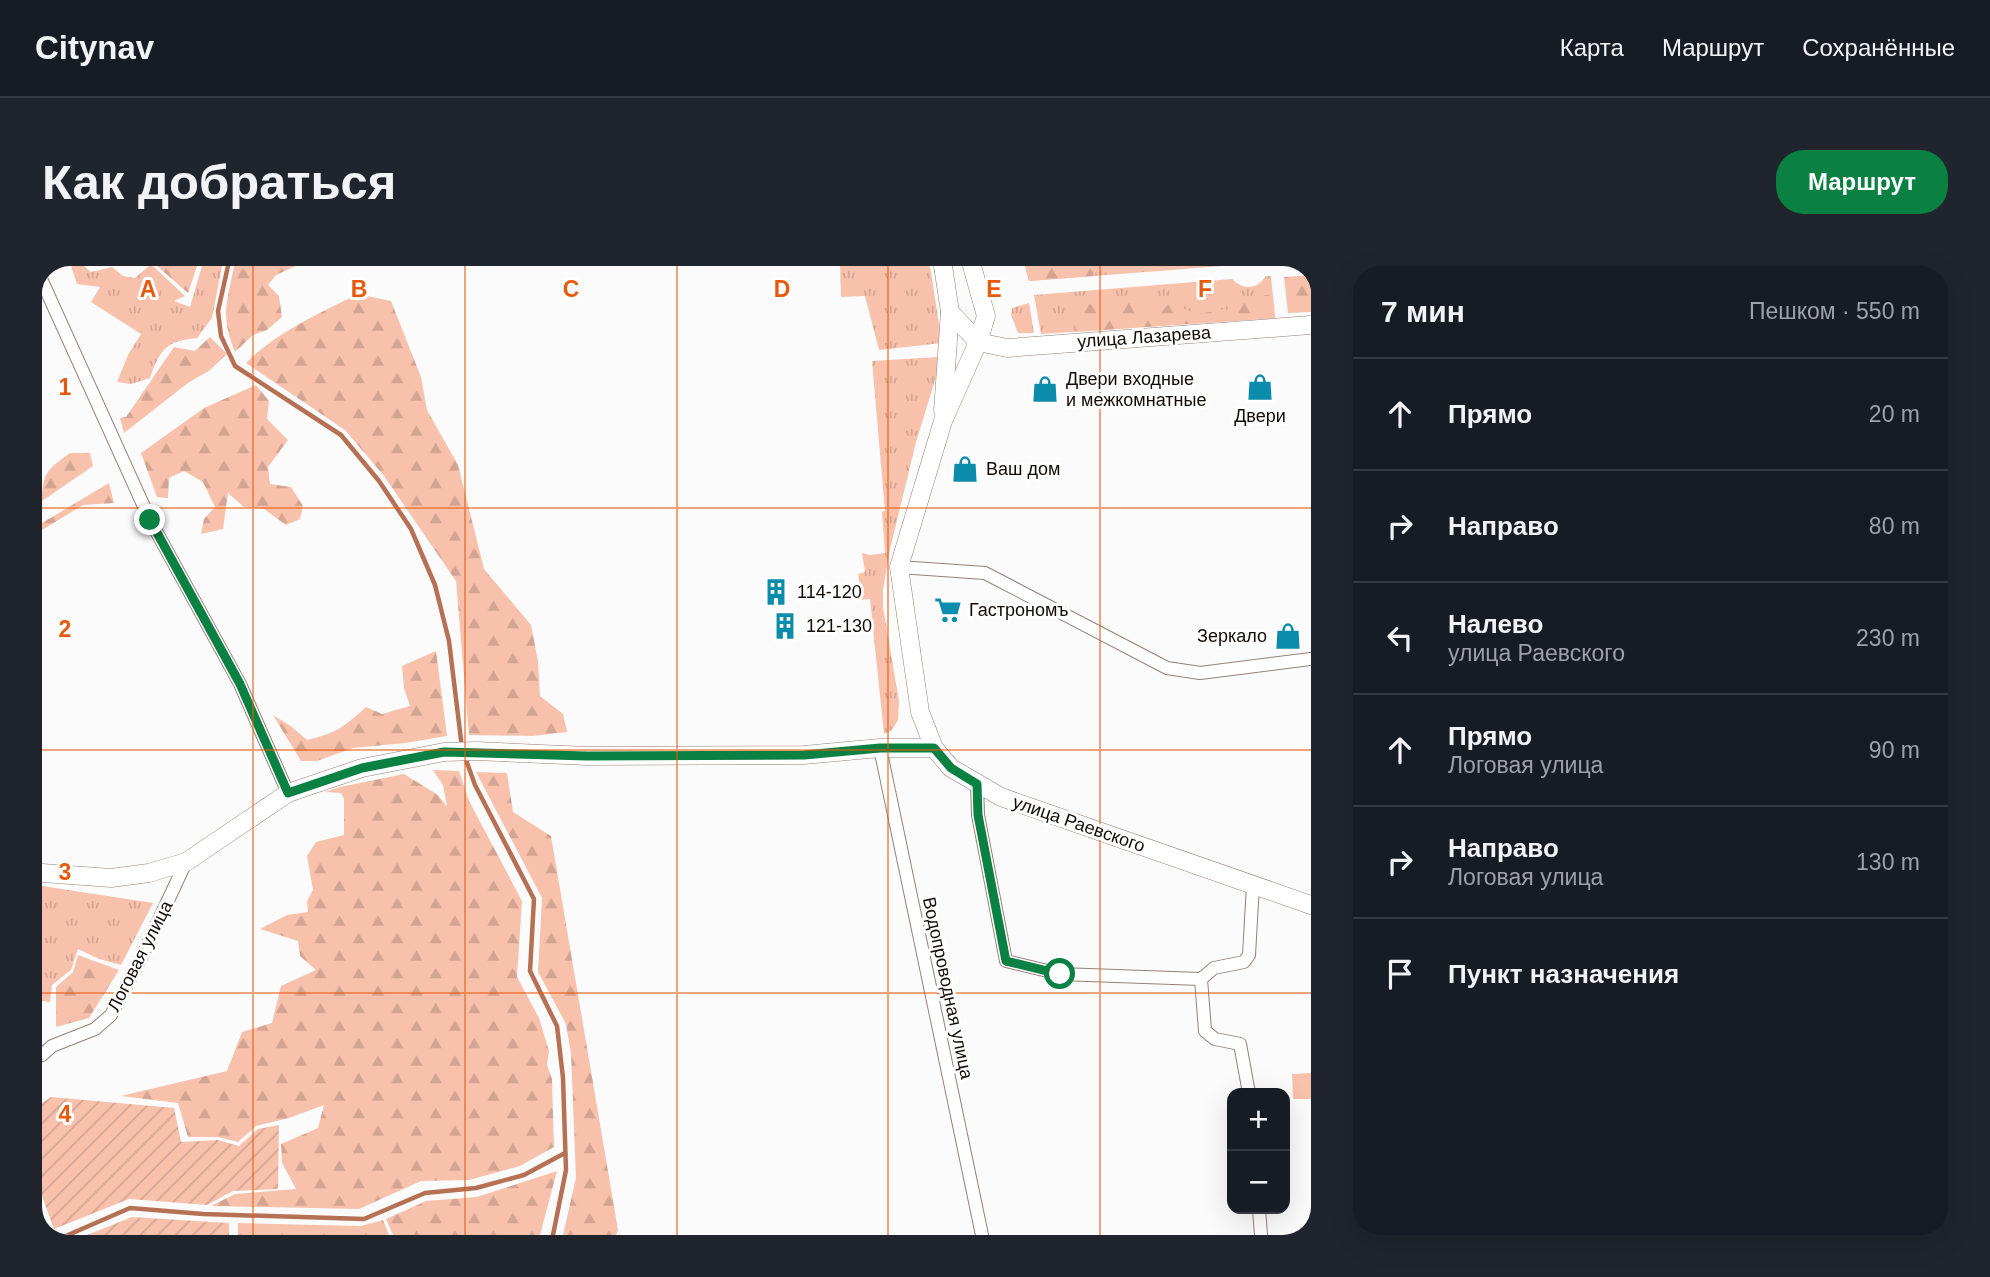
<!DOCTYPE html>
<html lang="ru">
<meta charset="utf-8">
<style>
body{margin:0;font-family:Helvetica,sans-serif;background:#20242c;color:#f1f3f6}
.controls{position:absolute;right:21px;bottom:21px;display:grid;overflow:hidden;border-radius:14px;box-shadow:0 7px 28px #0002}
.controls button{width:63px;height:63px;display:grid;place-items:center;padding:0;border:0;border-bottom:2px solid #363941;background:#171b24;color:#f1f3f6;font:35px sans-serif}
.stop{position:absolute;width:21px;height:21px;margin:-16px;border:5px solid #0b8043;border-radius:50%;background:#fff}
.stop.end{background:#0b8043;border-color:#fff;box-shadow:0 2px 7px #0008}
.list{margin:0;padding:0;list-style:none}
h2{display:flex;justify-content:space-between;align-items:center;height:91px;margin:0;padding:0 28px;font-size:30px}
h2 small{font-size:23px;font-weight:400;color:#9ea1a6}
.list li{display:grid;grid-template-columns:46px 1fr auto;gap:21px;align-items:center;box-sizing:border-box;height:112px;padding:0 28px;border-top:2px solid #363941}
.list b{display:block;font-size:26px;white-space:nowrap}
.list p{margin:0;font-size:23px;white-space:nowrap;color:#9ea1a6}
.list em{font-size:23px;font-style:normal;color:#9ea1a6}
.icon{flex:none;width:38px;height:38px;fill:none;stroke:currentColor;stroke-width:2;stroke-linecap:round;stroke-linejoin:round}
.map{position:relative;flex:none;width:1269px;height:969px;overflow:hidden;border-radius:28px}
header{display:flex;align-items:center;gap:42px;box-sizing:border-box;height:98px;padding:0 35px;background:#171b24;border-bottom:2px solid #363941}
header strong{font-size:33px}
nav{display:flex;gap:38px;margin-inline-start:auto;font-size:24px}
.intro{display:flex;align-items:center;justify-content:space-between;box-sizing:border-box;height:168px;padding:0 42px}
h1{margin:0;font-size:49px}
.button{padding:18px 32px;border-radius:28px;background:#0b8043;color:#fff;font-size:24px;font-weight:700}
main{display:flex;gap:42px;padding:0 42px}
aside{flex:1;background:#171b24;border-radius:28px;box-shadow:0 7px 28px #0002}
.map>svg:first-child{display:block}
.grass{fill:url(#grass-tufts)}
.forest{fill:url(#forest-firs)}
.garden{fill:url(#garden-furrows)}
.pitch{fill:#f8c1ab}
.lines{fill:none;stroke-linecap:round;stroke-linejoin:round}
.stream{stroke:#b67053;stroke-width:4.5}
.street-casing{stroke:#978077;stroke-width:14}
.secondary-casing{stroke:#978077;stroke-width:19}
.street{stroke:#fff;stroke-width:12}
.secondary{stroke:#fff;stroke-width:18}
.route{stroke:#0b8043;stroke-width:9}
.grid{fill:none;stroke:#e8590c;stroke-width:2;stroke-opacity:0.55}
.labels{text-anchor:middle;stroke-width:6;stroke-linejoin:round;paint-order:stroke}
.street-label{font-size:18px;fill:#120a07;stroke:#fff}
.poi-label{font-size:18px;fill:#120a07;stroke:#fff;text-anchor:start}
.grid-label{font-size:23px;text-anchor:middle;font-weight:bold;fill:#e8590c;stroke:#fff;stroke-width:6;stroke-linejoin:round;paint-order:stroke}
</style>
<header>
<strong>Citynav</strong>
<nav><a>Карта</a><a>Маршрут</a><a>Сохранённые</a></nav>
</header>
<div class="intro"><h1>Как добраться</h1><a class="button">Маршрут</a></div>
<main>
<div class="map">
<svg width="1269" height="969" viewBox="0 0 1269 969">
<defs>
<pattern id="grass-tufts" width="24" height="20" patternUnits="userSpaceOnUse" patternTransform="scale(1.75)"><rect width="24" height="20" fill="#f8c1ab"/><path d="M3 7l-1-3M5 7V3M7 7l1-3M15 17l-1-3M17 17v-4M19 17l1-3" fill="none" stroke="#d4a492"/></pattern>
<pattern id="forest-firs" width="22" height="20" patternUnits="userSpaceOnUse" patternTransform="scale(1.75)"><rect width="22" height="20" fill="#f8c1ab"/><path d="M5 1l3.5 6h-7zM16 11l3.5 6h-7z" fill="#d4a492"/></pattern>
<pattern id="garden-furrows" width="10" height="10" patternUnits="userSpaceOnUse" patternTransform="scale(1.75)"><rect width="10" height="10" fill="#f8c1ab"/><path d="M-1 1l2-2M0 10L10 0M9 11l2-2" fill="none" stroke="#d4a492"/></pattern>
</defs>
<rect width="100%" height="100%" fill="#fbfbfb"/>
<!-- grass -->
<g class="grass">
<path d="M29,0H42L49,6L70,1L81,10L93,12L107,0H111L143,30L132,35L148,41L160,0H180L170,52L155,72C124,75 118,83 108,112L89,118L75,116L86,89L99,68L49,36L58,21L35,18Z"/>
<path d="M798,0H888L900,77L837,84L823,30L799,31Z"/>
<path d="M983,0H1181L987,15Z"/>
<path d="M1224,10H1229L1233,52L999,68L992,29L1190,13C1201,24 1215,24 1224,10Z"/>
<path d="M987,37L992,67H976L969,49L970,42Z"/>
<path d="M896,91L895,108L874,176L848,283L841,324V341L857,435L856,454L850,464L842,468L828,333L820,334L816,308L823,306L820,287L828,289L843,287L840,246L843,245L830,95Z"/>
<path d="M0,620L111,637L79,699L57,693L36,683L29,704L10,719L8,736L0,735Z"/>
<path d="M341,954L347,969H196V957L319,960Z"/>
</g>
<!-- forest -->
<g class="forest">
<path d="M115,0H155L146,27Z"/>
<path d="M192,0H254L234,9L226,19L237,30L240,51L225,64L211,69L193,86C178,48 185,38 192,0Z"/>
<path d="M983,0H1057L1051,10L987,15Z"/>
<path d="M1269,9V46L1246,47L1242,11Z"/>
<path d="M316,28L349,35L379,111L385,144L416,199L442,303L489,359L496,395L498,430L521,448L525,466L491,470L427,469L414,315L342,210L303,164L204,97C235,66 276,48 316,28Z"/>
<path d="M1222,29H1231L1233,52L1032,66L1031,49L1037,39C1061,40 1102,22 1115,50L1128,37C1138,40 1146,46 1157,47C1168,48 1176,41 1186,44L1196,34L1207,33L1216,39Z"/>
<path d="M168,71L185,88L168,104L146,117L82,167L78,152L84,151L132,81L153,85Z"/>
<path d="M214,119L227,135L225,153L246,174L226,201L228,218L249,221L261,240L258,253L244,259L222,243L202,241L186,227L181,263L159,268L162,253L173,241L161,216L142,205L127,212L126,232L115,231L99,187L162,142Z"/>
<path d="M28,187H48L51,200L0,235C0,207 6,203 28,187Z"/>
<path d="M67,217L72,237L41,239L0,264V257Z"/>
<path d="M394,385L405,470L363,477L311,482L275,495H259L231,449L250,461L265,474C292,468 304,460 324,441L340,448L368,440L362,422L360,400Z"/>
<path d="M391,504L417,505L427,535L480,635L475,711L497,752L507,785L505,799L510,813L512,881L478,900L427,914L379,915L317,943L169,940L193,928L254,923L240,897L239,878L276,862L282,839L247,852L214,860L196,876L176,871H146L136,837L79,830L185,805L200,766L230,757L239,720L274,704L258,690L256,675L218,663L245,649L266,646L265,635L271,624L265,590L274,576L302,569V533L299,527L283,526L298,521L362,508L396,529L405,541L401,519Z"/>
<path d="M434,506L465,507L471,546L509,570L576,964L574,969H521L534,912L529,788L524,758L496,706L500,632Z"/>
<path d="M36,689L77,704L47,752L14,761V721L31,706Z"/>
<path d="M515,905L498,969H351L344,953L384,935L435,931Z"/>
</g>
<!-- garden -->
<g class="garden">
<path d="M9,831L132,842L139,876L176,874L197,880L216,863L237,859L236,923L191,925L165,939L87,933L12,963L0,930V837Z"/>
<path d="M90,951L187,957V969H45Z"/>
</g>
<!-- pitch -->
<path class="pitch" d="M1269,807V833H1251L1250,808Z"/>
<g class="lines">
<!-- stream -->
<g class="stream">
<path d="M186,0L176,45L179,70L193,100L299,169L337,215L369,263L393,319L407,375L420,482"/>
<path d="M423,491L433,519L492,633L488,705L515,760L521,812L524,904L511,969"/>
<path d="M26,969L88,942L161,948L322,953L383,927L434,922L482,909L523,887"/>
</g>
<defs>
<g id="street">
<path d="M0,15L108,254L198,418L246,527"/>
<path d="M857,301L943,307L1125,402L1158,407L1269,393"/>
<path d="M838,482L940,969"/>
<path d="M935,518L936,549L964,695L1018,708L1159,713L1172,702L1202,696L1207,689L1211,619"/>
<path d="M1159,713L1163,765L1173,773L1198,778L1207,827"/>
<path d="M0,789L10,780L53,763L69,749L99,692L144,596"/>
<path d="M1217,943L1219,969"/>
</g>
<g id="secondary">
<path d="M901,0L908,46L936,76"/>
<path d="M930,0L944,50L936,76L901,155L857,301L878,446L892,482L909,502L959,531L1269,639"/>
<path d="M936,76L965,82L1269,59"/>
<path d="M901,145L908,46"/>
<path d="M0,607L69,612L107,607L144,596L246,527L320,502L402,486L435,485L545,490L762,489L838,482H892"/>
</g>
</defs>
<!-- street casing -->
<use href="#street" class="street-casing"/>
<!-- secondary casing -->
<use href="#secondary" class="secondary-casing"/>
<!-- street -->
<use href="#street" class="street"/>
<!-- secondary -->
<use href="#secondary" class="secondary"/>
</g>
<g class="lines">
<!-- route -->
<path class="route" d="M108,254L198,418L246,527L320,502L402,486L545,490L762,489L838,482H892L909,502L935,518L936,549L964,695L1018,708"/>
</g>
<!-- grid -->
<path class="grid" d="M211,0V969M423,0V969M635,0V969M846,0V969M1058,0V969M0,242H1269M0,484H1269M0,727H1269"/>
<!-- icons -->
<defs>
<symbol id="shop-bare" viewBox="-9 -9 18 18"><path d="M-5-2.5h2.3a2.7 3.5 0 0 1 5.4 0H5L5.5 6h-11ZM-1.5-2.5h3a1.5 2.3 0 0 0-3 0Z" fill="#0c8cad" stroke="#fff" stroke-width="2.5" paint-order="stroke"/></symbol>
<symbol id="building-bare" viewBox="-9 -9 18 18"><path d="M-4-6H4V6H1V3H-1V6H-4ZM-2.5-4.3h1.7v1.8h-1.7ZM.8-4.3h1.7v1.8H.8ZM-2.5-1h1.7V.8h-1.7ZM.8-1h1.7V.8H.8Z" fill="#0c8cad" stroke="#fff" stroke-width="2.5" paint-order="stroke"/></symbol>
<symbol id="supermarket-bare" viewBox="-9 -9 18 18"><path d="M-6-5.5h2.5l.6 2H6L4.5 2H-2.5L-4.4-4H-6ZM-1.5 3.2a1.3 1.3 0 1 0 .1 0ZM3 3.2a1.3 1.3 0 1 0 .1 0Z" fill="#0c8cad" stroke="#fff" stroke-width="2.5" paint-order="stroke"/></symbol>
</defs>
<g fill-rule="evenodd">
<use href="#shop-bare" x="1199" y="102" width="38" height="38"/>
<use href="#shop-bare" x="984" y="104" width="38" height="38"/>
<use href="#shop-bare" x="904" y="184" width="38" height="38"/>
<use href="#building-bare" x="715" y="307" width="38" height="38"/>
<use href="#supermarket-bare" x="887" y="325" width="38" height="38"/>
<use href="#building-bare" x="724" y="341" width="38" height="38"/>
<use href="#shop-bare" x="1227" y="351" width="38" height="38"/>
</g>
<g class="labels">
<!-- street labels -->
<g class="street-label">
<text transform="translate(1102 71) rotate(-4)" y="6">улица Лазарева</text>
<text transform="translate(1037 558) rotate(19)" y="6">улица Раевского</text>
<text transform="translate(98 690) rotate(-63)" y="6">Логовая улица</text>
<text transform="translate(906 722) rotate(78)" y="6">Водопроводная улица</text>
</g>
<!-- poi labels -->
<g class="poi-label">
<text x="1024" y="119">Двери входные<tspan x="1024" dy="21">и межкомнатные</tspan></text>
<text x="1218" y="156" text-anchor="middle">Двери</text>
<text x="944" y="209">Ваш дом</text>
<text x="755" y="332">114-120</text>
<text x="927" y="350">Гастрономъ</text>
<text x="764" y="366">121-130</text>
<text x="1225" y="376" text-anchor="end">Зеркало</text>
</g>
</g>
<g class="grid-label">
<text x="106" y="31">A</text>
<text x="317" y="31">B</text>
<text x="529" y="31">C</text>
<text x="740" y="31">D</text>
<text x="952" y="31">E</text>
<text x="1163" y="31">F</text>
<text x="23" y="129">1</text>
<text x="23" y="371">2</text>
<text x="23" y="614">3</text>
<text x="23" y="856">4</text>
</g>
</svg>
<div class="controls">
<button>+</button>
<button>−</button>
</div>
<div class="stop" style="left:1018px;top:708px"></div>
<div class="stop end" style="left:108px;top:254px"></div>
</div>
<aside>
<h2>7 мин<small>Пешком · 550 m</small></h2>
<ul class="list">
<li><svg class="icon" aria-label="ahead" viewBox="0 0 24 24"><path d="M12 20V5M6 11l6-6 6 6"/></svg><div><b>Прямо</b></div><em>20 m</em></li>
<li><svg class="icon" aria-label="right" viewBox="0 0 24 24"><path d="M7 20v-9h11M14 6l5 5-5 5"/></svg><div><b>Направо</b></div><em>80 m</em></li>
<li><svg class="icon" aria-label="left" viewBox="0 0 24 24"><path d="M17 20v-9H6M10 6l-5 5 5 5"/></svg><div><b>Налево</b><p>улица Раевского</p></div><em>230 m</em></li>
<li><svg class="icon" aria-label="ahead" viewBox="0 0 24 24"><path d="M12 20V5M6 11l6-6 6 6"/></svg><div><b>Прямо</b><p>Логовая улица</p></div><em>90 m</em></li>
<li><svg class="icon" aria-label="right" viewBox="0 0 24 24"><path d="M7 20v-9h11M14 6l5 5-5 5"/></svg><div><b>Направо</b><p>Логовая улица</p></div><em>130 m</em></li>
<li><svg class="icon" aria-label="arrive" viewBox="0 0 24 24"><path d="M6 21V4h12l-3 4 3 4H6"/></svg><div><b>Пункт назначения</b></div></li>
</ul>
</aside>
</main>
